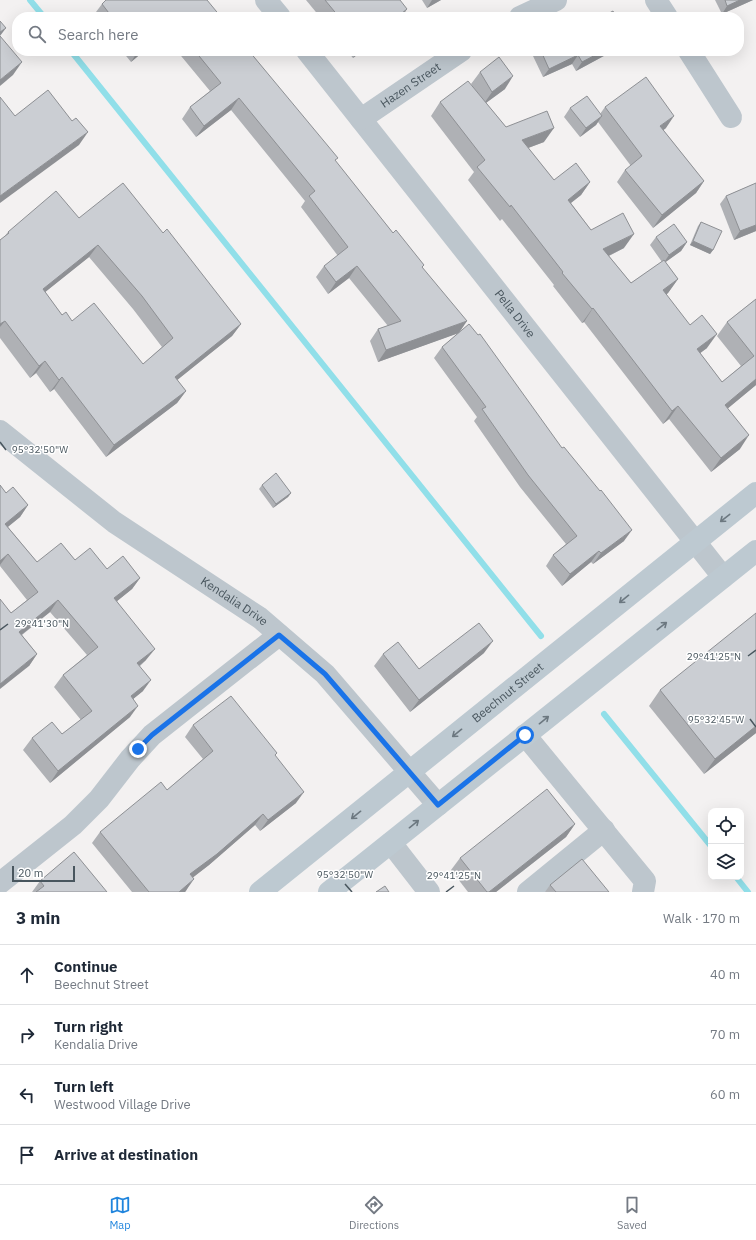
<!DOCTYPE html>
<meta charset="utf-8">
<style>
body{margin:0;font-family:"IBM Plex Sans",sans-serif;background:#f2f2f3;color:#1f2937}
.controls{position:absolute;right:12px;bottom:12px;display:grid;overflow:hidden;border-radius:8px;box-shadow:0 4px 16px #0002}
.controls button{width:36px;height:36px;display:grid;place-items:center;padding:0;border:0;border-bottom:1px solid #e0e1e3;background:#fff;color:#1f2937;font:20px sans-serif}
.scale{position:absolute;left:12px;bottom:10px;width:63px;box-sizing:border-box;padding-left:4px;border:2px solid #49565e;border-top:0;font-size:11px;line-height:14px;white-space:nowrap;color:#49565e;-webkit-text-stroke:3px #fff;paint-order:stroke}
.stop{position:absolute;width:12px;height:12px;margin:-9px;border:3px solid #1a73e8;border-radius:50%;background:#fff}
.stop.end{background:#1a73e8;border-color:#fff;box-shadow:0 1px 4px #0008}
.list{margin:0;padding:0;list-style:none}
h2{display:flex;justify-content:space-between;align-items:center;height:52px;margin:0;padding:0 16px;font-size:17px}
h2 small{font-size:13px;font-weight:400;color:#747a83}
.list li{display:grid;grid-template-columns:26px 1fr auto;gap:12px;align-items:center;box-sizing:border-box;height:60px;padding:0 16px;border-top:1px solid #e0e1e3}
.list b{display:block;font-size:15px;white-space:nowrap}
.list p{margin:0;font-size:13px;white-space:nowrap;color:#747a83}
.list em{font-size:13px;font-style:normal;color:#747a83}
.icon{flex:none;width:22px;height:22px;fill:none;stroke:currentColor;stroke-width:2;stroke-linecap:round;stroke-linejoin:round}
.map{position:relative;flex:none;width:756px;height:892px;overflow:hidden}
.search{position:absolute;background:#fff;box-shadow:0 4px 16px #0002;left:12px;right:12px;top:12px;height:44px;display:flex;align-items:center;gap:10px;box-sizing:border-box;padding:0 14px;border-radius:16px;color:#747a83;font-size:15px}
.sheet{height:292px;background:#fff}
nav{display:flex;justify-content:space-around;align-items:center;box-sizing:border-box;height:56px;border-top:1px solid #e0e1e3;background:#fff;font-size:11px;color:#747a83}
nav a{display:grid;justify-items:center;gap:2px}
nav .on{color:#2085dd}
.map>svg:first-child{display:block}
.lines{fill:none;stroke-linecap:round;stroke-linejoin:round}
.stream{stroke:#91dfe9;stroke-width:6}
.street{stroke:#bdc6cd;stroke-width:22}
.secondary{stroke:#bdc9d1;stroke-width:22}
.wall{fill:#afb1b5;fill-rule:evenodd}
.shaded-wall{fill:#8e9094}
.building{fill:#cbced3;stroke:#8e9094;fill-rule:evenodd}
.oneway{stroke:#6c7880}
.route{stroke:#1a73e8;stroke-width:5}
.ticks{fill:none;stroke:#49565e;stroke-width:1.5}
.labels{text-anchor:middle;stroke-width:3;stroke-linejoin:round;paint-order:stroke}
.street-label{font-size:12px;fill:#49565e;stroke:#fff}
.ticks-label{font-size:10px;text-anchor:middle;fill:#49565e;stroke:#fff;stroke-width:3;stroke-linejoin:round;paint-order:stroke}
</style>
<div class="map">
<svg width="756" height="892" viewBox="0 0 756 892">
<rect width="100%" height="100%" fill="#f3f1f1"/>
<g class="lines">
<!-- stream -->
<g class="stream">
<path d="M30,0L44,17"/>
<path d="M71,51L541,636"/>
<path d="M604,714L711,846"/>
<path d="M736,877L748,892"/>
</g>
<!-- street -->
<g class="street">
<path d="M266,0L280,17"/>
<path d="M656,0L667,17"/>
<path d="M520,17L556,0"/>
<path id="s1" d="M307,51L723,577"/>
<path d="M689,51L731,117"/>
<path id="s2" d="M361,119L461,51"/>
<path id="s3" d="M0,431L114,522L260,618L325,674L438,805"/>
<path d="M525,735L645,881L643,892"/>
<path d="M391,843L429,892"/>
<path d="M0,883L73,825L99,799L130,759L152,735L279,635"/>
<path d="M528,892L604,830"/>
</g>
<!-- secondary -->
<g class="secondary">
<path id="s4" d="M260,892L756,493"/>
<path d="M329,892L756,551"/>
</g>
</g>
<!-- wall -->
<g class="wall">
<path d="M306,0H400L402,17H320Z"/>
<path d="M422,0H441L427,8Z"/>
<path d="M715,0H753L722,14Z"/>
<path d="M102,4L221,17H95L93,16Z"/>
<path d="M122,51H144L131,62Z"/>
<path d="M177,51H249L335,161L393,233L424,265L422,267L459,332L624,541L593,564L591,562L562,586L546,566L553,555L566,544L520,487L474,421L477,417L434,358L442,347L458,333L378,362L370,341L378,329L388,326L349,278L328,294L316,277L324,266L338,256L301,207L305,201L231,110L196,137L182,119L190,107L210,91Z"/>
<path d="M347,51H362L353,58Z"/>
<path d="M537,51H613L576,71L572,64L543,77L533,56Z"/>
<path d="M480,72L505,89L486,103L506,127L544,142L528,148L554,180L590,182L581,195L571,203L591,230L624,248L609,256L631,283L662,262L650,245L656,237L687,242L681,251L665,262L678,279L668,293L666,295L707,348L700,353L722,382L741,366L717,336L727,322L756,299V385L727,409L740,449L711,472L669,419L663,424L584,322L582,323L553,286L554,285L502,219L500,221L468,180L474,172L431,116L440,102L473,87L471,84Z"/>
<path d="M605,107L666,128L663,130L704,181L696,193L653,228L617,182L625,170L631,166L598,122L596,125L580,137L564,117L570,108L600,114Z"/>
<path d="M756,183V231L734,240L720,204L726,196Z"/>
<path d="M79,218L163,233L241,324L232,336L177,380L186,391L177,403L106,457L54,389L50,392L36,373L30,378L0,338V240L4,237L8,232ZM89,257L133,309L162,347L143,364L62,315L45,292Z"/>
<path d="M701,222L713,250L710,254L690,245L698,226Z"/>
<path d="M0,485L6,493L28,505L20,517L8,527L37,562L75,560L140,578L132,589L117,601L146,660L140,666L143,691L133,699L130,717L50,783L23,750L32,738L62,734L81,720L54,687L63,675L87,655L50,612L22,635L37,654L29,666L11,613L27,600L0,566Z"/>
<path d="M262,485L291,493L288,497L273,508L259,489Z"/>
<path d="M484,653L410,712L374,666L383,654L419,669Z"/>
<path d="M660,690L756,733L704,774L649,706Z"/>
<path d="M193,725L275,755L296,803L260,831L255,825L209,865L193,877L186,891L185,892H132L92,843L100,832L167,790L203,759L185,737Z"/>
<path d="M575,824L566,837L496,892H468L451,870L460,858Z"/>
<path d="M40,881L107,892H32Z"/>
<path d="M550,885L609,892H545Z"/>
</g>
<!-- shaded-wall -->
<g class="shaded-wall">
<path d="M432,0H441L427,8Z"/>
<path d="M740,0H753L722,14L727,6Z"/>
<path d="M407,9L402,17H397Z"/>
<path d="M6,28L0,36V32Z"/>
<path d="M138,51H144L131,62Z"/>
<path d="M358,51H362L353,58Z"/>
<path d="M603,51H613L576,71L582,62Z"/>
<path d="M578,55L572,64L543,77L549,69Z"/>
<path d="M22,62L13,75L0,86V80Z"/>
<path d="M513,76L505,89L483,105L492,92Z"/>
<path d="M239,98L231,110L196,137L204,126Z"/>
<path d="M602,116L596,125L580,137L586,128Z"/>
<path d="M674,116L666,128L652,139L660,126Z"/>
<path d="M554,128L544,142L512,154L522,140Z"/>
<path d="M88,132L79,145L0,203V196Z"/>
<path d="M704,181L696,193L653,228L662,215Z"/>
<path d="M590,182L581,195L558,213L568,200Z"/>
<path d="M756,225V231L734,240L740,231Z"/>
<path d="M634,234L624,248L594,263L603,249Z"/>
<path d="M693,241L713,250L710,254L690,245Z"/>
<path d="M687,242L681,251L663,264L669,255Z"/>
<path d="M98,245L89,257L34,301L43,289Z"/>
<path d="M357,266L349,278L328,294L336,282Z"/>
<path d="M678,279L668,293L653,304L663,290Z"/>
<path d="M593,308L584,322L582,323L592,309Z"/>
<path d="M5,321L0,327V324Z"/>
<path d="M467,321L459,333L378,362L386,350Z"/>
<path d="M241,324L232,336L166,389L175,377Z"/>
<path d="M717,334L707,348L687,363L697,349Z"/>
<path d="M45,361L36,373L30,378L39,366Z"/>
<path d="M62,377L54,389L50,392L59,380Z"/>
<path d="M756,379V385L715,419L725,405Z"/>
<path d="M186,391L177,403L106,457L114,445Z"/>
<path d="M678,406L669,419L663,424L672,411Z"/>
<path d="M749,435L740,449L711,472L721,458Z"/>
<path d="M291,493L288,497L273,508L276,504Z"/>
<path d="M28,505L20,517L0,533L5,524Z"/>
<path d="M632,530L624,541L593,564L601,553Z"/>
<path d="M599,551L591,562L562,586L570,574Z"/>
<path d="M8,554L0,565V561Z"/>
<path d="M140,578L132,589L106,610L114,598Z"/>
<path d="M58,600L50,612L11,643L19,632Z"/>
<path d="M493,641L484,653L410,712L419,700Z"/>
<path d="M155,649L146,660L129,674L137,663Z"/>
<path d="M37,654L29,666L0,689V684Z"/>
<path d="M151,680L143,691L122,708L131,696Z"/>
<path d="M138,706L130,717L50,783L58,771Z"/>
<path d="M756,726V733L704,774L715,759Z"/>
<path d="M304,792L296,803L260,831L268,820Z"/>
<path d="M263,814L255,825L209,865L182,886L190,874Z"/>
<path d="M575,824L566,837L496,892H489Z"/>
<path d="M194,879L185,892H179Z"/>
</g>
<!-- building -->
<g class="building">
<path d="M106,0H207L221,17H112L102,4Z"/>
<path d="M325,0H400L407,9L397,17H339Z"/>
<path d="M725,0H740L727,6Z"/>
<path d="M613,11L616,17H602Z"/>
<path d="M0,21L6,28L0,32Z"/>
<path d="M0,36L22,62L0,80Z"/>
<path d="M195,51H249L338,158L335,160L393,233L396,230L424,265L422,267L467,321L386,350L378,329L401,321L357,266L336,282L324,266L348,247L309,196L315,191L239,98L204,126L190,107L221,83Z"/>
<path d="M541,51H603L582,62L578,55L549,69Z"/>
<path d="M499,57L513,76L492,92L480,72Z"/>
<path d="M646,77L674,116L660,126L704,181L662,215L625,170L642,156L605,107Z"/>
<path d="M468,81L506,127L547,111L554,128L522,140L554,180L576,163L590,182L568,200L591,230L623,213L634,234L603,249L631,283L664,260L678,279L663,290L690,325L702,315L717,334L697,349L722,382L754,356L727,322L756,299V379L725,405L749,435L721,458L678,406L672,411L593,308L592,309L562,273L563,272L511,205L510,207L477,167L485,160L440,102Z"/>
<path d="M48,90L72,121L76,118L88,132L0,196V97L15,116Z"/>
<path d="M587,96L602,116L586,128L570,108Z"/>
<path d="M123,183L163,233L167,229L241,324L175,377L186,391L114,445L62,377L59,380L45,361L39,366L5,321L0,324V240L9,233L8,232L56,191L79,218ZM98,245L142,296L173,338L143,364L94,303L72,321L66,312L62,315L43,289Z"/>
<path d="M756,183V225L740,231L726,196Z"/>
<path d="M701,222L722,231L713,250L693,241Z"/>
<path d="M674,224L687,242L669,255L656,237Z"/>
<path d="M469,324L478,335L480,334L562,448L564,447L600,491L601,490L632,530L601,553L599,551L570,574L553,555L577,536L528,475L482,409L486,407L442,347Z"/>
<path d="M276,473L291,493L276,504L262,485Z"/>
<path d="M0,485L6,493L13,487L28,505L5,524L37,562L61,543L75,560L90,548L107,569L123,556L140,578L114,598L155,649L137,663L151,680L131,696L138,706L58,771L32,738L52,722L62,734L92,711L63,675L98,647L58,600L19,632L37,654L0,684V599L11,613L38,592L8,554L0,561Z"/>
<path d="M756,613V726L715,759L660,690Z"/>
<path d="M479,623L493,641L419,700L383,654L398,642L419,669Z"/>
<path d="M231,696L277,753L275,755L304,792L268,820L263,814L217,854L190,874L194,879L179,892H149L100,832L161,782L167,790L213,751L193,725Z"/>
<path d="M547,789L575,824L489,892H487L460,858Z"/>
<path d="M74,852L107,892H36L44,886L40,881Z"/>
<path d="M582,859L609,892H556L550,885Z"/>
<path d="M385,886L389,892H376Z"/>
</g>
<!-- one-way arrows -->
<defs><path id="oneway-shaft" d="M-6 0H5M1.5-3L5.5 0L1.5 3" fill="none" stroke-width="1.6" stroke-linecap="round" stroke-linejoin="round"/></defs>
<g class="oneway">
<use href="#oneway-shaft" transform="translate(725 518) rotate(142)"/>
<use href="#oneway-shaft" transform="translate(624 599) rotate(141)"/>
<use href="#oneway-shaft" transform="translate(662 626) rotate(-38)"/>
<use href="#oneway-shaft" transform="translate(544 720) rotate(-39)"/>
<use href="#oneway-shaft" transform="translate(457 733) rotate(141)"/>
<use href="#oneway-shaft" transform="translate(356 815) rotate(141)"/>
<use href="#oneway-shaft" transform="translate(414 824) rotate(-39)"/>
</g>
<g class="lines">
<!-- route -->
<path class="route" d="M138,749L152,735L279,635L325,674L438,805L525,735"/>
</g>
<!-- ticks -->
<path class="ticks" d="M0,442L6,450M0,630L8,624M748,656L756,650M750,719L756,727M345,884L352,892M446,892L454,886"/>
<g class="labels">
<!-- street labels -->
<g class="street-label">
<text dy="4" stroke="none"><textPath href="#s2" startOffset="60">Hazen Street</textPath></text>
<text dy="4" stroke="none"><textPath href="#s1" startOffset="335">Pella Drive</textPath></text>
<text dy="4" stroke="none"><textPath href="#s3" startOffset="290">Kendalia Drive</textPath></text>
<text dy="4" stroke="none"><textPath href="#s4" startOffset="318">Beechnut Street</textPath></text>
</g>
</g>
<g class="ticks-label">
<text x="40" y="453">95°32'50"W</text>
<text x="42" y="627">29°41'30"N</text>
<text x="714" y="660">29°41'25"N</text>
<text x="716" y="723">95°32'45"W</text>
<text x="345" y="878">95°32'50"W</text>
<text x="454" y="879">29°41'25"N</text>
</g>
</svg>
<div class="controls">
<button><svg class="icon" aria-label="locate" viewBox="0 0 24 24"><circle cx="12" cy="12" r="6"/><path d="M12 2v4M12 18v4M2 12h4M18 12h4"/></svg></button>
<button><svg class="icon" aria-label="layers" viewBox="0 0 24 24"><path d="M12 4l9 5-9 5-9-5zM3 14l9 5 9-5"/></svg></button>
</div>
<div class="scale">20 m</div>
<div class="stop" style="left:525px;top:735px"></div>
<div class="stop end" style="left:138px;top:749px"></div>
<div class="search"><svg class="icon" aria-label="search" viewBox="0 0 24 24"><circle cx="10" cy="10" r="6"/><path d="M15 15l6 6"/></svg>Search here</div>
</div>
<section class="sheet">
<h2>3 min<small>Walk · 170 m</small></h2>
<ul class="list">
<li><svg class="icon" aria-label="ahead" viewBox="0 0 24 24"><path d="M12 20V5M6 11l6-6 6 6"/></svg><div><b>Continue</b><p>Beechnut Street</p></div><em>40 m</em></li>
<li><svg class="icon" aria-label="right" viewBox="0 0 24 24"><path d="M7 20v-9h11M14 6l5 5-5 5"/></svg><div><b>Turn right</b><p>Kendalia Drive</p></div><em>70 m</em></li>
<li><svg class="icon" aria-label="left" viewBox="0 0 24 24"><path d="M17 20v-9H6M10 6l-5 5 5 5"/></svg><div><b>Turn left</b><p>Westwood Village Drive</p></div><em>60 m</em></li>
<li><svg class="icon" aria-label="arrive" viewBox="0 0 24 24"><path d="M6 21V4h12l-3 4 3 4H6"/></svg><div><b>Arrive at destination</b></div></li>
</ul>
</section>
<nav>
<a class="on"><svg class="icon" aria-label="map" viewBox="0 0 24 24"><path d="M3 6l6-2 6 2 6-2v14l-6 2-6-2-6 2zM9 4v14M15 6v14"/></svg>Map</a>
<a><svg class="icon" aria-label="directions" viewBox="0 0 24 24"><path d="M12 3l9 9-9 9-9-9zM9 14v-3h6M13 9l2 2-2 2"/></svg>Directions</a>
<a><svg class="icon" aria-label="saved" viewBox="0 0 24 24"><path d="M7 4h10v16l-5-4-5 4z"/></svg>Saved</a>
</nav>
